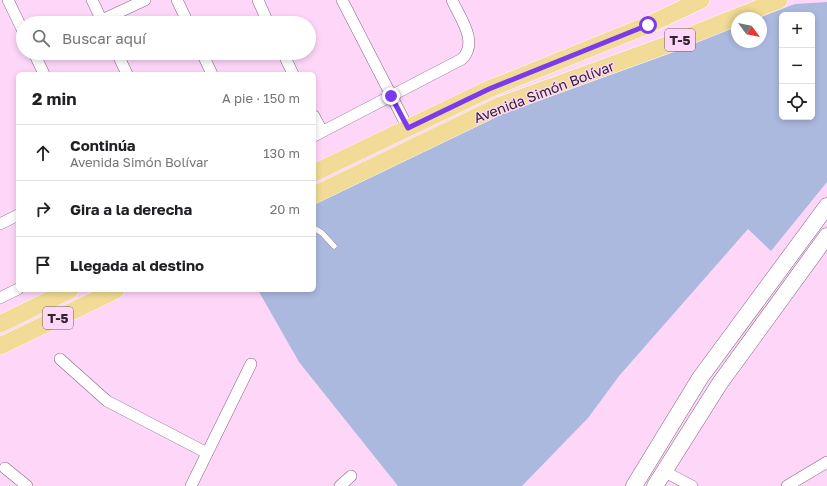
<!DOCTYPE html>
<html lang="es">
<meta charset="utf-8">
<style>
body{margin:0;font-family:"Golos Text",sans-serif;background:#f2f2f2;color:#202124}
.controls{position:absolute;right:12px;top:12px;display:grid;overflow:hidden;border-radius:6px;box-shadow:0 2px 6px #0003}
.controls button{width:36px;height:36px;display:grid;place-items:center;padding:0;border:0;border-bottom:1px solid #e0e0e0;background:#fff;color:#202124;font:20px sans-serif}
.compass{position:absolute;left:731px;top:12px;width:36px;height:36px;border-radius:50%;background:#fff;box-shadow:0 2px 6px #0003;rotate:122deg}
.stop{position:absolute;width:12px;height:12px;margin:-9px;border:3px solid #7c3aed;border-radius:50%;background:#fff}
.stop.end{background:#7c3aed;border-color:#fff;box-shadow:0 1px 4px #0008}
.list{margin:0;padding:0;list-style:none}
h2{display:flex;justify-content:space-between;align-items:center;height:52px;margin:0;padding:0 16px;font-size:17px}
h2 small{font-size:13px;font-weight:400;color:#757577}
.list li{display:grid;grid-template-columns:26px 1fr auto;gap:12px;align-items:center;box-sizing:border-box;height:56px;padding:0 16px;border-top:1px solid #e0e0e0}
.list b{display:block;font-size:15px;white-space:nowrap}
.list p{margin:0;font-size:13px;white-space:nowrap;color:#757577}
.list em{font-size:13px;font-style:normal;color:#757577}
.icon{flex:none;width:22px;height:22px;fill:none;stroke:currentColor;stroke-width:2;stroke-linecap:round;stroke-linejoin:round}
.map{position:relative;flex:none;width:827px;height:486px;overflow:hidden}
.search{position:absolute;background:#fff;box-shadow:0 2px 6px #0003;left:16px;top:16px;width:300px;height:44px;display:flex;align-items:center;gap:10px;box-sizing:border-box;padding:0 14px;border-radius:22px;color:#757577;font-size:15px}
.panel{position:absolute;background:#fff;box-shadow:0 2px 6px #0003;left:16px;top:72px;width:300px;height:220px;border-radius:6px}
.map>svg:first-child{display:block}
.green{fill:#acb9df;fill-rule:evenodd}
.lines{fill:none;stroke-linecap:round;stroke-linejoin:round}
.lane-casing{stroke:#856380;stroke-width:6}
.street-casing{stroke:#856380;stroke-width:12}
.secondary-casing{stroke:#856380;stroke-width:17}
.primary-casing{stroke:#fff;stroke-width:18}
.lane{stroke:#fff;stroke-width:5.5}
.street{stroke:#fff;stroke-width:11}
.secondary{stroke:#fff;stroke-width:16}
.primary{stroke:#f1db96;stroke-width:17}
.route{stroke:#7c3aed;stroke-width:5}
.labels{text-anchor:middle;stroke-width:3;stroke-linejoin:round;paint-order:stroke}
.shield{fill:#fed7f8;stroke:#6e586b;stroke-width:1}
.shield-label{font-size:13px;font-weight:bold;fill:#31222f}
.street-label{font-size:14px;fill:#31222f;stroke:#fed7f8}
</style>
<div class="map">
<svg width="827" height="486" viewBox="0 0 827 486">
<rect width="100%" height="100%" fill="#fed7f8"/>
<!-- green -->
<path class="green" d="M827,2V182L771,251L748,229L619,376L588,418L522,486H398L299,362L258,290H314V203L496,113L737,25V42H761V18H758L795,4ZM782,15H812V117H782Z"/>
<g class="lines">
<defs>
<path id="lane" d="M314,228L322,233L334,246"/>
<g id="street">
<path d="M8,0L23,31"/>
<path d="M92,0L103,23"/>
<path d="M177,0L188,23"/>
<path d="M258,0L268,23"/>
<path d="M342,0L408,128"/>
<path d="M102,20L145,0"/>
<path d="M34,53L44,74"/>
<path d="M117,53L127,74"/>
<path d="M202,53L212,74"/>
<path d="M283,53L293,74"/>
<path d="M314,116L322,131"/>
<path d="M314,136L462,59C479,42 460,18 452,0"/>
<path d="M0,224L18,215"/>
<path d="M0,298L18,289"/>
<path d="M60,359L107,401L207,453"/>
<path d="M5,468L27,486"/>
<path d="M663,471L692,486"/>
<path d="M191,486L251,364"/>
<path d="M340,486L351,476"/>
<path d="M787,486L827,462"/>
</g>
<g id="secondary">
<path d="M634,486L700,378L827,206"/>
<path d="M655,486L720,383L827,236"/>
</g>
<g id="primary">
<path d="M314,173L489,89L648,25L701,0"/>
<path d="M314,195L501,105L672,43L779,0"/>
<path d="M0,324L70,290"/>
<path d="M0,346L116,290"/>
</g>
</defs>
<!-- lane casing -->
<use href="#lane" class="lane-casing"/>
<!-- street casing -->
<use href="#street" class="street-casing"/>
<!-- secondary casing -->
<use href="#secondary" class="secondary-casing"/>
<!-- primary casing -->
<use href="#primary" class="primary-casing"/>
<!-- lane -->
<use href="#lane" class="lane"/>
<!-- street -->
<use href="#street" class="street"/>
<!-- secondary -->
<use href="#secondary" class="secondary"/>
<!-- primary -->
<use href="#primary" class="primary"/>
</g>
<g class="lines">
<!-- route -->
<path class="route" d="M391,96L408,128L489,89L648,25"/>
</g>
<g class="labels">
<!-- shield labels -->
<g class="shield">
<rect x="665" y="29" width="30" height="22" rx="3"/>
<rect x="43" y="307" width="30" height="22" rx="3"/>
</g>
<g class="shield-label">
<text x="680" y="45">T-5</text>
<text x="58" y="323">T-5</text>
</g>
<!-- street labels -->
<g class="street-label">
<text transform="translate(544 92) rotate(-21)" y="5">Avenida Simón Bolívar</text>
</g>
</g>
</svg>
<div class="controls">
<button>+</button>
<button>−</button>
<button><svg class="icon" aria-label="locate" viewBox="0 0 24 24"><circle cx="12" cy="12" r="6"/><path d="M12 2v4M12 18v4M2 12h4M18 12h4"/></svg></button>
</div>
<svg class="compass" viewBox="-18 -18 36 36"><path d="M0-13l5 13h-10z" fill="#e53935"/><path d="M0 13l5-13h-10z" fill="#757577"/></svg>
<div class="stop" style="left:648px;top:25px"></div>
<div class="stop end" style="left:391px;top:96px"></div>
<div class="search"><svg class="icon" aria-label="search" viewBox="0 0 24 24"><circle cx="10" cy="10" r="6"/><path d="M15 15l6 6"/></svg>Buscar aquí</div>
<section class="panel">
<h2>2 min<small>A pie · 150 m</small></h2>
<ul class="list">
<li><svg class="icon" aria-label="ahead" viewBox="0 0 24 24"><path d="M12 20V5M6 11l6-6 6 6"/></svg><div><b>Continúa</b><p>Avenida Simón Bolívar</p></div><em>130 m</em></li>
<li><svg class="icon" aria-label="right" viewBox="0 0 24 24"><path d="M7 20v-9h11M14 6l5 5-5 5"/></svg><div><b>Gira a la derecha</b></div><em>20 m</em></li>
<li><svg class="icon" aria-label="arrive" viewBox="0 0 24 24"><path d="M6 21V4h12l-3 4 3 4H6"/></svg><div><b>Llegada al destino</b></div></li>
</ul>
</section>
</div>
